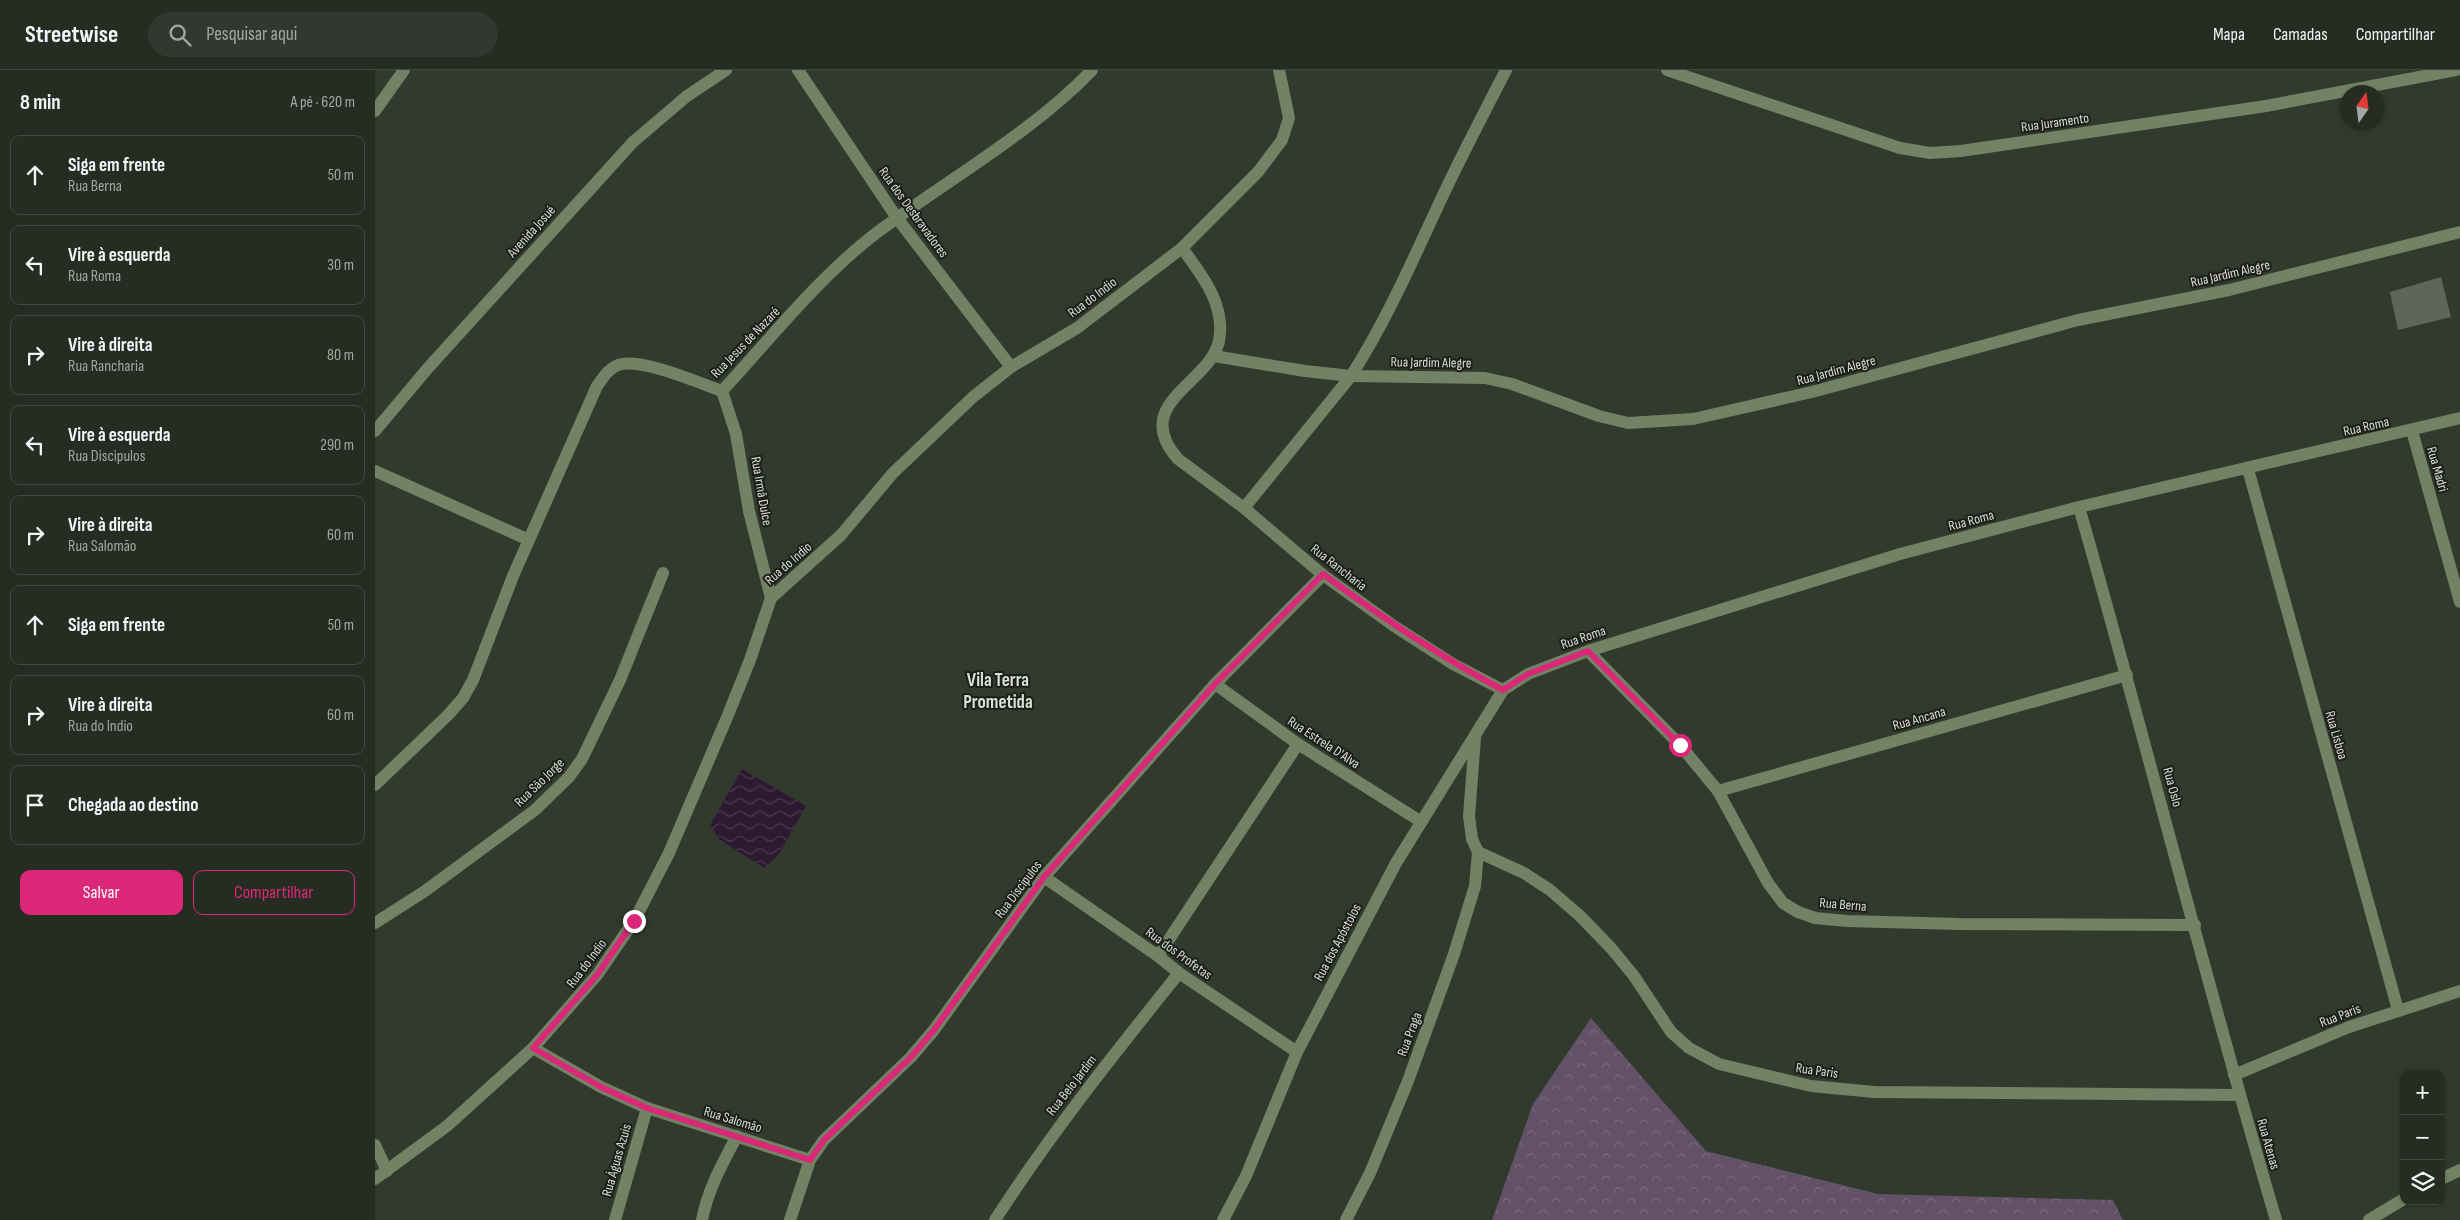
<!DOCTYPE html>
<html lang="pt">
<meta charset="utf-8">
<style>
body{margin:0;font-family:"Sofia Sans Condensed",sans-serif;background:#32382f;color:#f1f3f6}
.controls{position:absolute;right:15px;bottom:15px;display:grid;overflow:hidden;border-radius:10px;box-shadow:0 1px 4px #0004}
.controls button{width:45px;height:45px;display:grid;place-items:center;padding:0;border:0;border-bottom:1px solid #424840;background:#262c22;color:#f1f3f6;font:25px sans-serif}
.compass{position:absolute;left:1965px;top:15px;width:45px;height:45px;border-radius:50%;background:#262c22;box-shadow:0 1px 4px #0004;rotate:14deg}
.stop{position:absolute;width:15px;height:15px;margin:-11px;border:4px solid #db2777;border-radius:50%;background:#fff}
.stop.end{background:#db2777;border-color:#fff;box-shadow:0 1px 5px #0008}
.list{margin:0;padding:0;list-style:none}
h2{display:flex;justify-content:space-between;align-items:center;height:65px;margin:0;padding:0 20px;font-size:21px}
h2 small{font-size:16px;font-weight:400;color:#a4a7a5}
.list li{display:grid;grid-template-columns:32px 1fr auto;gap:15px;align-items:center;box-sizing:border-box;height:80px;margin:0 10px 10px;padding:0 10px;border:1px solid #424840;border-radius:10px}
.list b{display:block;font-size:19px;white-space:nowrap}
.list p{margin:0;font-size:16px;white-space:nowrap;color:#a4a7a5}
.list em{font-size:16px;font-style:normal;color:#a4a7a5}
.actions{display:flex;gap:10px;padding:15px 20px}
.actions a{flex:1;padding:11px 0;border:1px solid #db2777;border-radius:10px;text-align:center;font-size:18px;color:#db2777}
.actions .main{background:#db2777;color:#fff}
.icon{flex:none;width:28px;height:28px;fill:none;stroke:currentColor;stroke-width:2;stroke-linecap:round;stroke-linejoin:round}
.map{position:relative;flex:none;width:2085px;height:1150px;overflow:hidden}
header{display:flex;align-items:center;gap:30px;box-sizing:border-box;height:70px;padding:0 25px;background:#262c22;border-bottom:1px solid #424840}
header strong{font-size:24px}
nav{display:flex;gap:28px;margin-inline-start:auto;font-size:18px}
.search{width:350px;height:45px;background:#32382f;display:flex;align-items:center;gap:12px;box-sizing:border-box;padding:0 18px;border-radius:28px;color:#a4a7a5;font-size:19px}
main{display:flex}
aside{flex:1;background:#262c22}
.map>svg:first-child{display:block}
.forest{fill:url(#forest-crowns)}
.water{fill:url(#water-waves)}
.building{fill:#5d6658}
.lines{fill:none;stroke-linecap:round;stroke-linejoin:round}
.minor{stroke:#718364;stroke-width:12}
.route{stroke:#db2777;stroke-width:6}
.labels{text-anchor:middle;stroke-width:4;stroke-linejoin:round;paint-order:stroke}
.street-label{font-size:14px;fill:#d9ded6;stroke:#1c1f19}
.district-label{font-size:19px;font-weight:bold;fill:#d9ded6;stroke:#1c1f19}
</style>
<header>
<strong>Streetwise</strong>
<div class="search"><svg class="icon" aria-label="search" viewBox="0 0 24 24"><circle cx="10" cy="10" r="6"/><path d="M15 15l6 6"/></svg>Pesquisar aqui</div>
<nav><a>Mapa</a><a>Camadas</a><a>Compartilhar</a></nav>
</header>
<main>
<aside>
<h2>8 min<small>A pé · 620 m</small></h2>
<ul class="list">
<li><svg class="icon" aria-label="ahead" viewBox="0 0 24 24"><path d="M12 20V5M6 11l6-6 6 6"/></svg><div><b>Siga em frente</b><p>Rua Berna</p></div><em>50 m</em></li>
<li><svg class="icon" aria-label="left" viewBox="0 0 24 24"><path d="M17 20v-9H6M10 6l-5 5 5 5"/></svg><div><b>Vire à esquerda</b><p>Rua Roma</p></div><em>30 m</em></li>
<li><svg class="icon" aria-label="right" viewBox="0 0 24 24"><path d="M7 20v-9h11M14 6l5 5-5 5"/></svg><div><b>Vire à direita</b><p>Rua Rancharia</p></div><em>80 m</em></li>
<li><svg class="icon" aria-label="left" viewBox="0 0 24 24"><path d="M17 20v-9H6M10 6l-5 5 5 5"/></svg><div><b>Vire à esquerda</b><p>Rua Discipulos</p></div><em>290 m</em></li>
<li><svg class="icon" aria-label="right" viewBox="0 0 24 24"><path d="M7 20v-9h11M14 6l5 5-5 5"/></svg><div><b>Vire à direita</b><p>Rua Salomão</p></div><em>60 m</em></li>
<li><svg class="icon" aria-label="ahead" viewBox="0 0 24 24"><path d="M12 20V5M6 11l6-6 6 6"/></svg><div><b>Siga em frente</b></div><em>50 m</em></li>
<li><svg class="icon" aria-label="right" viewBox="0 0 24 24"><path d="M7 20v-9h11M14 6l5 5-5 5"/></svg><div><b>Vire à direita</b><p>Rua do Indio</p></div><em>60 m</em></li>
<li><svg class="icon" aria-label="arrive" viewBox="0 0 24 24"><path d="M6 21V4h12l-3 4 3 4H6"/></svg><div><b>Chegada ao destino</b></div></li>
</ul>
<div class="actions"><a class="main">Salvar</a><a>Compartilhar</a></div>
</aside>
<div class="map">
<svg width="2085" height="1150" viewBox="0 0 2085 1150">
<defs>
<pattern id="forest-crowns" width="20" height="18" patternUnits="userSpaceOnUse" patternTransform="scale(1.25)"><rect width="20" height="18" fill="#635167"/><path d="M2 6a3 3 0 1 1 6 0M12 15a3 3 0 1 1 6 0" fill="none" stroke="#796a7c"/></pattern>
<pattern id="water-waves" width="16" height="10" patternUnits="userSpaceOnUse" patternTransform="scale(1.25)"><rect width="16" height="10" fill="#2d1932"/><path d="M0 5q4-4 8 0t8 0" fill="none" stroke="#4b3a4f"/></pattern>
</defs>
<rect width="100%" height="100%" fill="#323a2d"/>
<!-- forest -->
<path class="forest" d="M1216,948L1331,1081L1503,1124L1738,1130L1748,1150H1117L1158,1034Z"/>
<!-- water -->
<path class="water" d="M367,699L431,736L404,784L389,798L344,769L335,755Z"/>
<!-- building -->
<path class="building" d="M2066,207L2076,247L2023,260L2015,222Z"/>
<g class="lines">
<!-- minor -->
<g class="minor">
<path d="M423,0L522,148L636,297"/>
<path d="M1292,0L1525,78L1555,83L1586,81L1891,36L2081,0"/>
<path d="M0,41L29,0"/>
<path d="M807,178C827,205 851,235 844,271C835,314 754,333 803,389L869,438L948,505L1019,556L1078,594L1128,620"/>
<path d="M839,286L930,301L976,306L1110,308L1137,314L1224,346L1253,353L1318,349L1437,322L1703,250L1854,220L2085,162"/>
<path d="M347,321C396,268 443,208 500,164C570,111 657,63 717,0"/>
<path d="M347,321L361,364L374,441L396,528"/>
<path d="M0,361L53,298L258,72L312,26L351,0"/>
<path d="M2037,361L2085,532"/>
<path d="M1873,399L2023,940"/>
<path d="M0,401L154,470"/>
<path d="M1704,437C1772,674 1831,913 1901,1150"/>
<path d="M869,438L976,306C1013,248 1040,185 1069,123C1089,81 1110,41 1131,0"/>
<path d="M1213,581L1305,675L1343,721L1393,813L1408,833L1423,842L1440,848L1472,851L1584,854L1820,855"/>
<path d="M840,614L923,674L1045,751"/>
<path d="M0,715L73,645L88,628L98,610L138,506L222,316C228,308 233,299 243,295C265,287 324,313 347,321"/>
<path d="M1343,721L1752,605"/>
<path d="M1103,782L1149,803L1175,820L1205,846L1236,878L1259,906L1296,962L1314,978L1344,994L1436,1016L1499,1022L1864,1025"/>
<path d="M669,807L783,886L804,903L922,982"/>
<path d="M0,853L50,821L160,740L194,707L207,689L245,610L288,503"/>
<path d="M783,886L923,674"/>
<path d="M158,978L226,1017L272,1038L435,1090"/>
<path d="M1859,1005L1974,957L2085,921"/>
<path d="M0,1075L12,1101"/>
<path d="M0,1109L72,1056L158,978L222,905L259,851L294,783L353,645L375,590L396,528L466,465L518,403L598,327L636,297L702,258L807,178L883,102L907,70L914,48L904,0"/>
<path d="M2066,1109L2085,1100"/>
<path d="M240,1150L272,1038"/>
<path d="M327,1150C333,1119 347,1094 362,1066"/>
<path d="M415,1150L435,1090L449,1070L536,987L559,960L669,807L840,614L948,505"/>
<path d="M620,1150C676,1063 739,984 804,903"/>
<path d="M848,1150L871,1106L922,982L1021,793L1128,620L1153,604L1213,581L1525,484L1704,437L2085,348"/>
<path d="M971,1150L995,1103L1033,1011L1079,884L1100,816L1103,782L1097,769L1094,746L1100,668"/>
<path d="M1994,1150L2029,1129"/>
</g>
</g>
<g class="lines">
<!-- route -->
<path class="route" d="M259,851L222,905L158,978L226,1017L272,1038L435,1090L449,1070L536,987L559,960L669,807L840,614L948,504C1006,547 1064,586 1128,620L1153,604L1213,581L1305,675"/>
</g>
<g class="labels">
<!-- street labels -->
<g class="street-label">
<text transform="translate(1680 52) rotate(-8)" y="5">Rua Juramento</text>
<text transform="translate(539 142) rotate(54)" y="5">Rua dos Desbravadores</text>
<text transform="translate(156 161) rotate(-48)" y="5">Avenida Josué</text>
<text transform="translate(1855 203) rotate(-13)" y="5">Rua Jardim Alegre</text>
<text transform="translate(717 227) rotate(-37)" y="5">Rua do Indio</text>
<text transform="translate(370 272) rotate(-46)" y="5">Rua Jesus de Nazaré</text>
<text transform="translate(1056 292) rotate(1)" y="5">Rua Jardim Alegre</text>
<text transform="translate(1461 300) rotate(-15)" y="5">Rua Jardim Alegre</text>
<text transform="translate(1991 356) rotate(-13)" y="5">Rua Roma</text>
<text transform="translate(2063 399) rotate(74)" y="5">Rua Madri</text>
<text transform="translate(387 421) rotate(80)" y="5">Rua Irmã Dulce</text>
<text transform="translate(1596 450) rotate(-15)" y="5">Rua Roma</text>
<text transform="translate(413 493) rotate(-41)" y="5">Rua do Indio</text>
<text transform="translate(964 497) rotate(38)" y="5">Rua Rancharia</text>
<text transform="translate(1208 567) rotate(-19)" y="5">Rua Roma</text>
<text transform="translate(1544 648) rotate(-16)" y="5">Rua Ancana</text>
<text transform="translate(1962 665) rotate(74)" y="5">Rua Lisboa</text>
<text transform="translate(949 672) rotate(33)" y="5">Rua Estrela D'Alva</text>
<text transform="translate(164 712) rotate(-44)" y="5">Rua São Jorge</text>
<text transform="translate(1798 717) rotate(75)" y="5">Rua Oslo</text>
<text transform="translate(643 819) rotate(-53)" y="5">Rua Discipulos</text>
<text transform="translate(1468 834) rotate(5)" y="5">Rua Berna</text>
<text transform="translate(962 872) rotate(-62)" y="5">Rua dos Apóstolos</text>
<text transform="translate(804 883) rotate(36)" y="5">Rua dos Profetas</text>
<text transform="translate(211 893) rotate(-53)" y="5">Rua do Indio</text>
<text transform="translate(1965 945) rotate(-21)" y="5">Rua Paris</text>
<text transform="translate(1034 964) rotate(-69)" y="5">Rua Praga</text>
<text transform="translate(1442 1000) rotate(8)" y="5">Rua Paris</text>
<text transform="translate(696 1015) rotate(-52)" y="5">Rua Belo Jardim</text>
<text transform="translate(358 1049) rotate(17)" y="5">Rua Salomão</text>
<text transform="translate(1894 1074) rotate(74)" y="5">Rua Atenas</text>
<text transform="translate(241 1090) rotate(-74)" y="5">Rua Águas Azuis</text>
</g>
<!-- district labels -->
<g class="district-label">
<text x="623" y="616">Vila Terra<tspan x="623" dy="22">Prometida</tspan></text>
</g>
</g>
</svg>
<div class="controls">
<button>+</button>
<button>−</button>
<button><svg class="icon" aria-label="layers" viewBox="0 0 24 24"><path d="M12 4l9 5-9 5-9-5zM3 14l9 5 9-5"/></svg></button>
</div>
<svg class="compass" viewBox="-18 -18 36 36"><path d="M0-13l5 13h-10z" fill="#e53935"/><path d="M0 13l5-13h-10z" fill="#a4a7a5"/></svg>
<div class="stop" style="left:1305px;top:675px"></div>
<div class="stop end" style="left:259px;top:851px"></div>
</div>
</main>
